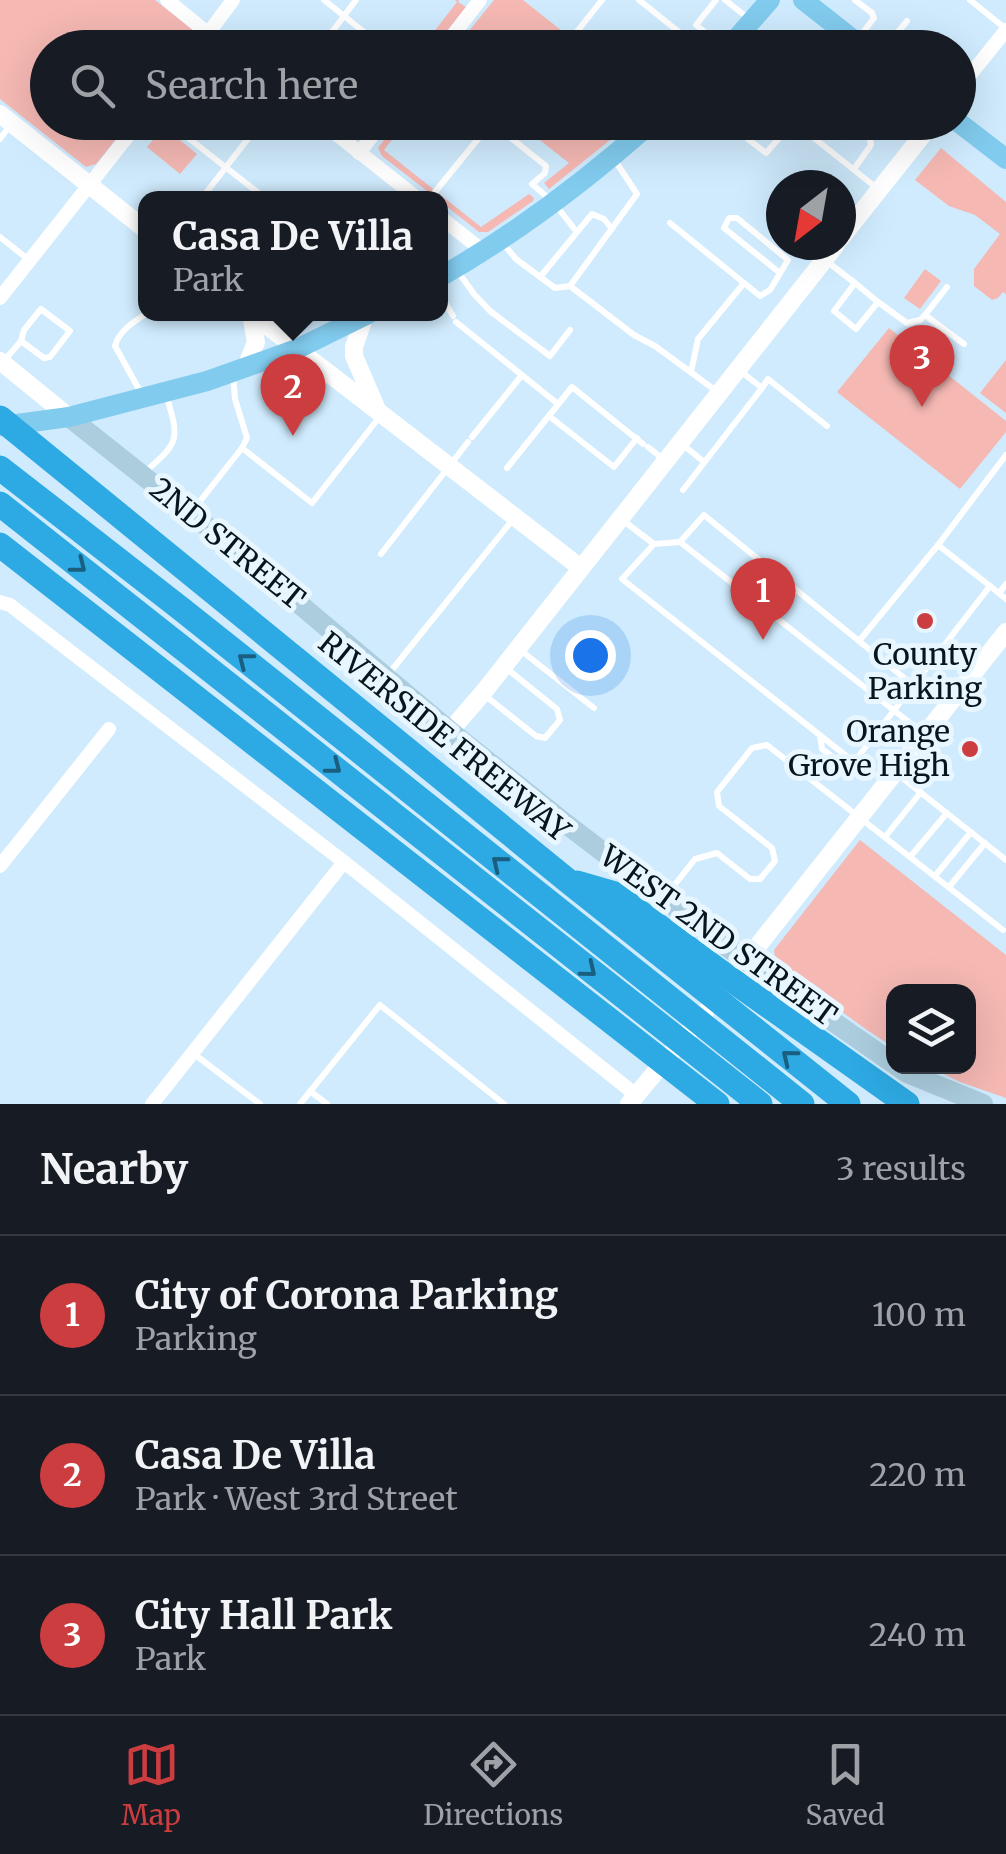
<!DOCTYPE html>
<meta charset="utf-8">
<style>
body{margin:0;font-family:Merriweather,serif;background:#20242c;color:#f1f3f6}
.controls{position:absolute;right:30px;bottom:30px;display:grid;overflow:hidden;border-radius:20px;box-shadow:0 10px 40px #0002}
.controls button{width:90px;height:90px;display:grid;place-items:center;padding:0;border:0;border-bottom:2px solid #363941;background:#171b24;color:#f1f3f6;font:50px sans-serif}
.compass{position:absolute;left:766px;top:170px;width:90px;height:90px;border-radius:50%;background:#171b24;box-shadow:0 10px 40px #0002;rotate:211deg}
.you{position:absolute;left:590px;top:655px;width:35px;height:35px;margin:-25px;border:8px solid #fff;border-radius:50%;background:#1a73e8;box-shadow:0 0 0 15px #1a73e833}
.badge{display:grid;place-items:center;width:65px;height:65px;border-radius:50%;background:#cc3d40;color:#fff;font-size:32px;font-weight:700}
.pin{position:absolute;translate:-50% -82px;filter:drop-shadow(0 2px 5px #0008)}
.pin::after{content:'';position:absolute;top:52px;width:35px;height:30px;background:inherit;clip-path:polygon(0 0,100% 0,50% 100%)}
.popup{position:absolute;left:138px;top:191px;width:310px;height:130px;box-sizing:border-box;display:grid;place-content:center;border-radius:20px;background:#171b24;filter:drop-shadow(0 2px 8px #0005);font-size:32px;white-space:nowrap;color:#9ea1a6}
.popup b{font-size:38px;color:#f1f3f6}
.popup::after{content:'';position:absolute;left:50%;top:100%;margin-left:-20px;border:20px solid transparent;border-top-color:#171b24}
.list{margin:0;padding:0;list-style:none}
h2{display:flex;justify-content:space-between;align-items:center;height:130px;margin:0;padding:0 40px;font-size:42px}
h2 small{font-size:32px;font-weight:400;color:#9ea1a6}
.list li{display:grid;grid-template-columns:65px 1fr auto;gap:30px;align-items:center;box-sizing:border-box;height:160px;padding:0 40px;border-top:2px solid #363941}
.list b{display:block;font-size:38px;white-space:nowrap}
.list p{margin:0;font-size:32px;white-space:nowrap;color:#9ea1a6}
.list em{font-size:32px;font-style:normal;color:#9ea1a6}
.icon{flex:none;width:55px;height:55px;fill:none;stroke:currentColor;stroke-width:2;stroke-linecap:round;stroke-linejoin:round}
.map{position:relative;flex:none;width:1006px;height:1104px;overflow:hidden}
.search{position:absolute;background:#171b24;box-shadow:0 10px 40px #0002;left:30px;right:30px;top:30px;height:110px;display:flex;align-items:center;gap:25px;box-sizing:border-box;padding:0 35px;border-radius:55px;color:#9ea1a6;font-size:38px}
.sheet{height:610px;background:#171b24}
nav{display:flex;justify-content:space-around;align-items:center;box-sizing:border-box;height:140px;border-top:2px solid #363941;background:#171b24;font-size:28px;color:#9ea1a6}
nav a{display:grid;justify-items:center;gap:5px}
nav .on{color:#cc3d40}
.map>svg:first-child{display:block}
.green{fill:#f5b8b3}
.lines{fill:none;stroke-linecap:round;stroke-linejoin:round}
.service{stroke:#fff;stroke-width:6}
.minor{stroke:#fff;stroke-width:14}
.tertiary{stroke:#fff;stroke-width:18}
.secondary{stroke:#abcdde;stroke-width:20}
.primary{stroke:#81cbee;stroke-width:20}
.motorway{stroke:#2da9e3;stroke-width:25}
.oneway{stroke:#1a5f80}
.poi-dot{fill:#cc3d40;stroke:#e8f6ff;stroke-width:4}
.labels{text-anchor:middle;stroke-width:10;stroke-linejoin:round;paint-order:stroke}
.street-label{font-size:30px;fill:#07151c;stroke:#e8f6ff}
.poi-label{font-size:30px;fill:#07151c;stroke:#e8f6ff}
</style>
<div class="map">
<svg width="1006" height="1104" viewBox="0 0 1006 1104">
<rect width="100%" height="100%" fill="#cfebfd"/>
<!-- green -->
<g class="green">
<path d="M0,0H155L193,30L195,37L188,47L48,48V122L129,123L96,164L86,167L0,99Z"/>
<path d="M455,0H459L458,2L466,7L434,47H422L457,2Z"/>
<path d="M494,0H523L562,31V39H547L538,47H456Z"/>
<path d="M397,123H405L384,150L481,227L529,194L534,198L533,201L488,232H479L441,202L440,198H436L382,156L378,148Z"/>
<path d="M622,123L621,129L615,136L549,189L544,183L569,163L518,123Z"/>
<path d="M164,127L197,154L180,174L147,147Z"/>
<path d="M941,148L1006,202V294L1003,292L998,298L992,300L974,286V269L1000,234L975,215L949,206L915,180Z"/>
<path d="M925,269L941,281L920,309L904,298Z"/>
<path d="M889,328L1006,421V432L960,489L837,392Z"/>
<path d="M1006,360V413L980,393Z"/>
<path d="M860,840L1006,955V1098L960,1082L929,1067L968,1066V992H894L893,1047L867,1030L776,964L774,950Z"/>
</g>
<g class="lines">
<!-- service -->
<g class="service">
<path d="M324,0L384,48"/>
<path d="M639,0L699,48"/>
<path d="M716,0L696,25L725,48"/>
<path d="M725,0L748,18"/>
<path d="M855,0L872,13L874,18L857,40"/>
<path d="M970,0L1006,29"/>
<path d="M320,48L356,0"/>
<path d="M564,48L602,0"/>
<path d="M885,48L907,21"/>
<path d="M168,122L265,198"/>
<path d="M491,122L546,166L545,173L532,184L554,203L576,231"/>
<path d="M726,122L766,153L793,122"/>
<path d="M794,122L878,189"/>
<path d="M0,139L11,124"/>
<path d="M854,169L871,145L869,133L876,122"/>
<path d="M778,193L781,195"/>
<path d="M202,198L261,122"/>
<path d="M430,198L491,123"/>
<path d="M670,223L744,283"/>
<path d="M0,237L29,260"/>
<path d="M501,241L516,259L555,288L570,286L637,194L614,159"/>
<path d="M825,260L855,283L834,311L856,329L878,302L907,323L920,320L925,315L964,344"/>
<path d="M456,269L474,294L490,311L550,356L570,330"/>
<path d="M540,277L592,214L604,219L612,229"/>
<path d="M855,283L878,302"/>
<path d="M570,286L634,335L655,346L719,393"/>
<path d="M440,294L453,316"/>
<path d="M925,315L947,287"/>
<path d="M456,322L558,404"/>
<path d="M3,362L21,341L44,358L50,357L70,331L41,309L24,330L21,341"/>
<path d="M691,372L698,339L744,283L760,296L770,290L788,260L737,218H729L724,228L780,273"/>
<path d="M233,375L235,399L247,438L242,448L312,503L381,415"/>
<path d="M762,388L768,379L827,426"/>
<path d="M141,393L115,346C119,331 133,322 146,314"/>
<path d="M549,416L614,467L637,438"/>
<path d="M472,437L522,375"/>
<path d="M682,444L704,462"/>
<path d="M648,447L663,459"/>
<path d="M507,468L572,387L643,444"/>
<path d="M145,472C181,441 179,439 166,394"/>
<path d="M683,490L762,388L739,370"/>
<path d="M193,510L242,448"/>
<path d="M621,519L654,544L622,579L854,762L990,586L938,545L859,641L704,515L680,542L654,544"/>
<path d="M680,542L924,734"/>
<path d="M938,545L1006,455"/>
<path d="M381,554L468,442"/>
<path d="M990,586L1006,599"/>
<path d="M999,593L1006,584"/>
<path d="M748,595L769,568"/>
<path d="M770,613L791,587"/>
<path d="M859,641L914,686"/>
<path d="M519,649L594,708"/>
<path d="M387,676L514,518"/>
<path d="M483,694L536,736L545,738L560,720L557,709L506,668"/>
<path d="M820,736L822,749L846,767L854,762"/>
<path d="M896,773L1006,860"/>
<path d="M885,837L921,792"/>
<path d="M910,857L947,813"/>
<path d="M935,876L971,832"/>
<path d="M949,887L985,843"/>
<path d="M665,897L695,859L717,853L750,879H760L775,861L772,848L719,806L717,792L752,748L767,745L1003,930"/>
<path d="M194,1054L260,1104"/>
<path d="M310,1091L327,1104"/>
<path d="M300,1104L380,1005L504,1104"/>
</g>
<!-- minor -->
<g class="minor">
<path d="M167,0L226,48"/>
<path d="M197,48L233,0"/>
<path d="M443,48L480,0"/>
<path d="M958,90L1006,30"/>
<path d="M321,122L417,198"/>
<path d="M359,153L383,122"/>
<path d="M440,217L483,251"/>
<path d="M0,298L139,122"/>
<path d="M0,602L10,605L344,862L636,1095"/>
<path d="M0,866L109,729"/>
<path d="M152,1104L344,862"/>
</g>
<!-- tertiary -->
<g class="tertiary">
<path d="M0,114L146,230"/>
<path d="M841,238L933,122"/>
<path d="M252,314L581,568"/>
<path d="M365,315L354,347V356L376,407"/>
<path d="M0,361L69,417"/>
<path d="M246,367L256,342L251,314"/>
<path d="M450,731L482,694L836,245"/>
<path d="M737,972L1006,632"/>
<path d="M629,1104L705,1012"/>
</g>
<!-- secondary -->
<g class="secondary">
<path d="M69,417L214,532L450,731L565,823L746,961L894,1064"/>
<path d="M897,1066L907,1073L983,1104"/>
</g>
<!-- primary -->
<g class="primary">
<path d="M803,0L864,48"/>
<path d="M728,48L770,0"/>
<path d="M958,122L1006,159"/>
<path d="M440,277C517,233 586,181 652,122"/>
<path d="M2,426L69,417L207,381L297,349L368,314"/>
</g>
<!-- motorway -->
<g class="motorway">
<path d="M0,418L568,881L848,1104"/>
<path d="M0,468L180,608L802,1104"/>
<path d="M0,504L760,1104"/>
<path d="M0,545L717,1104"/>
<path d="M577,883L615,894L715,968L907,1104"/>
</g>
</g>
<!-- one-way arrows -->
<defs><path id="oneway-chevron" d="M-2-3.5L2.5 0L-2 3.5" fill="none" stroke-width="1.6" stroke-linecap="round" stroke-linejoin="round" transform="scale(2.5)"/></defs>
<g class="oneway">
<use href="#oneway-chevron" transform="translate(79 566) rotate(38)"/>
<use href="#oneway-chevron" transform="translate(245 660) rotate(-142)"/>
<use href="#oneway-chevron" transform="translate(334 767) rotate(38)"/>
<use href="#oneway-chevron" transform="translate(499 863) rotate(-141)"/>
<use href="#oneway-chevron" transform="translate(589 970) rotate(39)"/>
<use href="#oneway-chevron" transform="translate(789 1057) rotate(-141)"/>
</g>
<!-- markers -->
<g class="poi-dot">
<circle cx="925" cy="621" r="10"/>
<circle cx="970" cy="749" r="10"/>
</g>
<g class="labels">
<!-- street labels -->
<g class="street-label">
<text transform="translate(227 544) rotate(39)" y="10">2ND STREET</text>
<text transform="translate(444 737) rotate(39)" y="10">RIVERSIDE FREEWAY</text>
<text transform="translate(718 936) rotate(36)" y="10">WEST 2ND STREET</text>
</g>
<!-- poi labels -->
<g class="poi-label">
<text x="925" y="665">County<tspan x="925" dy="34">Parking</tspan></text>
<text x="950" y="742" text-anchor="end">Orange<tspan x="950" dy="34">Grove High</tspan></text>
</g>
</g>
</svg>
<div class="controls">
<button><svg class="icon" aria-label="layers" viewBox="0 0 24 24"><path d="M12 4l9 5-9 5-9-5zM3 14l9 5 9-5"/></svg></button>
</div>
<svg class="compass" viewBox="-18 -18 36 36"><path d="M0-13l5 13h-10z" fill="#e53935"/><path d="M0 13l5-13h-10z" fill="#9ea1a6"/></svg>
<div class="you"></div>
<div class="pin badge" style="left:763px;top:640px">1</div>
<div class="pin badge" style="left:293px;top:436px">2</div>
<div class="popup"><b>Casa De Villa</b>Park</div>
<div class="pin badge" style="left:922px;top:407px">3</div>
<div class="search"><svg class="icon" aria-label="search" viewBox="0 0 24 24"><circle cx="10" cy="10" r="6"/><path d="M15 15l6 6"/></svg>Search here</div>
</div>
<section class="sheet">
<h2>Nearby<small>3 results</small></h2>
<ul class="list">
<li><span class="badge">1</span><div><b>City of Corona Parking</b><p>Parking</p></div><em>100 m</em></li>
<li><span class="badge">2</span><div><b>Casa De Villa</b><p>Park · West 3rd Street</p></div><em>220 m</em></li>
<li><span class="badge">3</span><div><b>City Hall Park</b><p>Park</p></div><em>240 m</em></li>
</ul>
</section>
<nav>
<a class="on"><svg class="icon" aria-label="map" viewBox="0 0 24 24"><path d="M3 6l6-2 6 2 6-2v14l-6 2-6-2-6 2zM9 4v14M15 6v14"/></svg>Map</a>
<a><svg class="icon" aria-label="directions" viewBox="0 0 24 24"><path d="M12 3l9 9-9 9-9-9zM9 14v-3h6M13 9l2 2-2 2"/></svg>Directions</a>
<a><svg class="icon" aria-label="saved" viewBox="0 0 24 24"><path d="M7 4h10v16l-5-4-5 4z"/></svg>Saved</a>
</nav>
